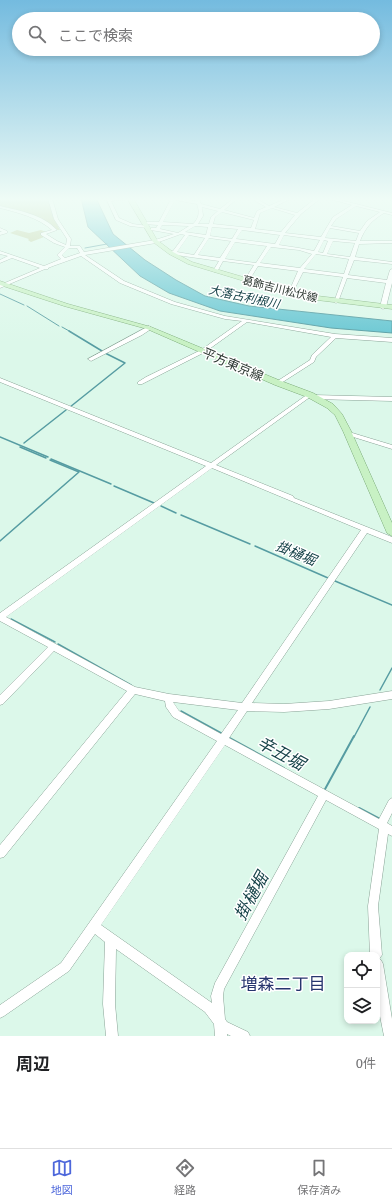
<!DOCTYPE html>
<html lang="ja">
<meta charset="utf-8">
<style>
body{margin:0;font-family:"Noto Serif","Noto Sans JP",serif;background:#f2f2f2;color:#202124}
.controls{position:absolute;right:12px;bottom:12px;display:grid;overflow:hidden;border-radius:8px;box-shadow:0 2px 6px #0003}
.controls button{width:36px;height:36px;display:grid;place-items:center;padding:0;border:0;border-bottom:1px solid #e0e0e0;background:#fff;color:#202124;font:20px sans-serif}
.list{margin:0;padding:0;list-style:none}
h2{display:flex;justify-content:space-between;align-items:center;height:52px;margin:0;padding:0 16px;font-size:17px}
h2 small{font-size:13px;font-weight:400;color:#757577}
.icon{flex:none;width:22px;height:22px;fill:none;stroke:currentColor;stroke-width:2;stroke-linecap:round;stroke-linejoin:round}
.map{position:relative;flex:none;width:392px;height:1036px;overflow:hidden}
.search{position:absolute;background:#fff;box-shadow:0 2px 6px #0003;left:12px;right:12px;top:12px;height:44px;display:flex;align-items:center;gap:10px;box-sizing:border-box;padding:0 14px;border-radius:22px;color:#757577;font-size:15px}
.sheet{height:112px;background:#fff}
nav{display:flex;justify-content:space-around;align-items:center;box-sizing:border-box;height:56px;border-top:1px solid #e0e0e0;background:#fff;font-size:11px;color:#757577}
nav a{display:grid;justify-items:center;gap:2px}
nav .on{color:#4d67db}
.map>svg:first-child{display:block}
.green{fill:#bdcc98}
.water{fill:#67c6d2;stroke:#569ca2}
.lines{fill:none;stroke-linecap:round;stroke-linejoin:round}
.stream-far2{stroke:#569ca2;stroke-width:1}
.stream-far1{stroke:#569ca2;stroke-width:1.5}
.stream{stroke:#569ca2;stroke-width:2}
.minor-casing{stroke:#89a396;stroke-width:1}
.major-casing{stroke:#7bab78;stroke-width:1}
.minor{fill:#fff;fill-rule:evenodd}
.major{fill:#c8f1c4;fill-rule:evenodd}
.labels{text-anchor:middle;stroke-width:3;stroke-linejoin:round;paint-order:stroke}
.far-street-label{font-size:11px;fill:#2e3933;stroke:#fff}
.far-water-label{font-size:12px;font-style:italic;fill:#174349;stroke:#fff}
.street-label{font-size:13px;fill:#2e3933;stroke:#fff}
.water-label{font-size:14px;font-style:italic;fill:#174349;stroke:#fff}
.near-water-label{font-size:17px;font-style:italic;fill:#174349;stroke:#fff}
.near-neighbourhood-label{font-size:17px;fill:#27356e;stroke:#fff}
</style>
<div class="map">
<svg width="392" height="1036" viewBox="0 0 392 1036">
<rect width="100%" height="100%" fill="#dcf8ea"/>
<!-- green -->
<g class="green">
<path d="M0,198H48L53,217L60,230H57L37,217L0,206Z"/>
<path d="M17,230L29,233L41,230L46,232L44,237L31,242L28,240L29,239L10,233Z"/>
</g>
<!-- water -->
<path class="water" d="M81,198H96L113,234L145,260L176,280L205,296L249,306L392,321V333L331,328L220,311L169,293L140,276L88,227Z"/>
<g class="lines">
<!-- stream-far2 -->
<g class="stream-far2">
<path d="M85,248L107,244"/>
<path d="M0,294L24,305"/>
<path d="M27,306L59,326"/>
<path d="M62,327L71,332"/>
</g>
<!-- stream-far1 -->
<g class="stream-far1">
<path d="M69,331L102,351"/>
<path d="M70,407L125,363L105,353"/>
<path d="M0,437L48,457"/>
<path d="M24,443L66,410"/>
<path d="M20,447L46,458"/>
<path d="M51,459L111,484"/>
<path d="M114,486L154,503"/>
<path d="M161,506L176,513"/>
<path d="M181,515L250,544"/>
<path d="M0,541L79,472L50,460"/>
<path d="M255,546L328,578"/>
<path d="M335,581L392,605"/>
<path d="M11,619L55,642"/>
<path d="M58,644L131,685"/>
<path d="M380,690L392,668"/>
<path d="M181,711L223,734"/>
<path d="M354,737L370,707"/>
</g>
<!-- stream -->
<g class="stream">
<path d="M228,737L284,768"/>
<path d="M324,791L354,736"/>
<path d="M359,808L380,819"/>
</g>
<defs>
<g id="minor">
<path d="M48,198H52L58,219L71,239L70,246H80L84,252L155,240L174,234L151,230V228H156L158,225L143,224L141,223L143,222H159L171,199L168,198H176L196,201L194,198H198L201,204L220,209L234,198H238L224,210L254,218L257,211L266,207L250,198H255L269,206L287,198H292L274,207L297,213L316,198H321L301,214L285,233L321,237L333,217L352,205L326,198H332L392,213V215L384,213C372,220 365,228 360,241H392V243L359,244L355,257L392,262V264L354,260L348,275L387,280L390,270L392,269V283L386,307L383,309L380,307L386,283L347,278L338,302L336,303L334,302L343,277L303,272L292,294L290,295L288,294L298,271L258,266L248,282H244V281L254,265L223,261L217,272H215L213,271L219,261L169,254V252L173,251L185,235L181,234L156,243L85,255L124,281L175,302L225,316L335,334L392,338V342L336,338L316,357L314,362L278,385L275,383L276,382L310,360L312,355L331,337L247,322L205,352L142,384H138V382L146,377L201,350L242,321L225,319L171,304L120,283L81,256L53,266L48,268V269H45L0,288V285L40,268L12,258L0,263V260L8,256L0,254V251L44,266L61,259L57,255L65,247L54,243L41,235V233L52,230C37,217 19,213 0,208V206C20,211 42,214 57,230L46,234L57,241L66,245L67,239L54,219ZM175,200L197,204C200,212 199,218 193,224L163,222ZM356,206L380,212L367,221L360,231L331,226L336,219ZM202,207L218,211L211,217L209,224H198L203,216ZM272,208L295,215L281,232L255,229L260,213ZM222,212L254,220L251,228L213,224L215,217ZM162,225L189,226L178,233L160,229ZM195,226L208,227L206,235L185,232ZM212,227L238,229L232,239L210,236ZM330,228L359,233L356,241L325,238ZM242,230L280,235L275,244L236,239ZM189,235L205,238L194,255L177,252ZM284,235L320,240L314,251L299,248L279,245ZM209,238L231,241L220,258L198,255ZM324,240L328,241L323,253L318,252ZM333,241L355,243L350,257L327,254ZM235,242L267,246L256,263L225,259ZM271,247L299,250L312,254L300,268L260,263ZM69,248H77L80,253L65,258L62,255ZM316,254L349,259L344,274L304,269Z"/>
<path d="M106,198H132L130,199L111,201L119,218L133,224L148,226V228L130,226L116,220Z"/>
<path d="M0,228L7,231V233L0,235V232H2L0,231Z"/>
<path d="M149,326L152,328L151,329L142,335L93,360L91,361L88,359Z"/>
<path d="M0,378L211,463L308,394H312L313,395L392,397V401L313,399L310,397L216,465L293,496L294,498L392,537V543L367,533L252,703L284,704L329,701L392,691V699L329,709L284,712L247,711L229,738L379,819L389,800L392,798V813L387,823L392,826V836L388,834L378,906L382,955L379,959L381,960L383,964L392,1019V1036H384L377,1001V955H370L368,906L379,829L326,800L224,989L223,996L225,1019L227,1022L248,1032L250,1036H231L227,1034V1036H215L214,1024L205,1012L116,949L115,1004L118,1036H106L103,1004L105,942L95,934L69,971L4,1016L0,1018V1005L61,963L217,741L173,717L166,707L165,701L135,694L4,857L0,858V845L127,691L54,651L3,704L0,705V695L48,647L0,621V613L206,466L0,382ZM212,468L361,530L242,703L169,694L135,687L6,617ZM173,702L238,710L221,734L179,711ZM225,745L318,796L215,983L211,996L212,1003L101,925Z"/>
<path d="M349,432L392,445V449L347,435L346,434Z"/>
</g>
<g id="major">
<path d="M127,198H133L157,240L173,252L192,262L301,294L392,305V309L300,298L188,264L169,254L153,242Z"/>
<path d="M0,281L68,304L151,327L281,381L313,393L333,404L342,414L351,431L392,523V536L387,533L343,431L335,415L327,408L307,397L275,385L147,329L64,306L0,285Z"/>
</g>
</defs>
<!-- minor casing -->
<use href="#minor" class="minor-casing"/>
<!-- major casing -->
<use href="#major" class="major-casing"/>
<!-- minor -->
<use href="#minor" class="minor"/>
<!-- major -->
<use href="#major" class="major"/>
</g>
<!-- sky -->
<linearGradient id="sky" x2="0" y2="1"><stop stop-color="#74bbdf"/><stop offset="0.58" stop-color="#effcf6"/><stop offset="1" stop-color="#effcf6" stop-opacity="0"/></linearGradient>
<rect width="392" height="343" fill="url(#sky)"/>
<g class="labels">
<!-- far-street labels -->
<g class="far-street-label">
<text transform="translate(280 289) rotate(14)" y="4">葛飾吉川松伏線</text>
</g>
<!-- far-water labels -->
<g class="far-water-label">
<text transform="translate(244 297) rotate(12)" y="4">大落古利根川</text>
</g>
<!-- street labels -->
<g class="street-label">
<text transform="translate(233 364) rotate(23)" y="5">平方東京線</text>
</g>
<!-- water labels -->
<g class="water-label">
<text transform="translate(296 553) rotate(23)" y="5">掛樋堀</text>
</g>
<!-- near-water labels -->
<g class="near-water-label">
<text transform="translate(281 753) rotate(29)" y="6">辛丑堀</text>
<text transform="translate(251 896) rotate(-61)" y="6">掛樋堀</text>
</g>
<!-- near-neighbourhood labels -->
<g class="near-neighbourhood-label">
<text x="283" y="990">増森二丁目</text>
</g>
</g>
</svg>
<div class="controls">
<button><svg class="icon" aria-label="locate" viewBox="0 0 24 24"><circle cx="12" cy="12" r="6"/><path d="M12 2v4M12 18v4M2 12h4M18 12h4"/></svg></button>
<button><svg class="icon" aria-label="layers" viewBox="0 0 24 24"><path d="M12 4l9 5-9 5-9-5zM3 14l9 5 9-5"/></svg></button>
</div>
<div class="search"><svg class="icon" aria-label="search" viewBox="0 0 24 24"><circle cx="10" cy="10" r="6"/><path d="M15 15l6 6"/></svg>ここで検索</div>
</div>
<section class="sheet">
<h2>周辺<small>0件</small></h2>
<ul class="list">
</ul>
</section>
<nav>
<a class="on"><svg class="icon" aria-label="map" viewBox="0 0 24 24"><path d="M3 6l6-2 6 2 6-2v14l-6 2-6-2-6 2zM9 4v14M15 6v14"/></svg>地図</a>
<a><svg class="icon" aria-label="directions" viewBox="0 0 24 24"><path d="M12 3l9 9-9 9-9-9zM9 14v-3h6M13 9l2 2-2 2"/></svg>経路</a>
<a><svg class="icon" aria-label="saved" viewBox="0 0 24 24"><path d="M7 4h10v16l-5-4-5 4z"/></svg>保存済み</a>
</nav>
